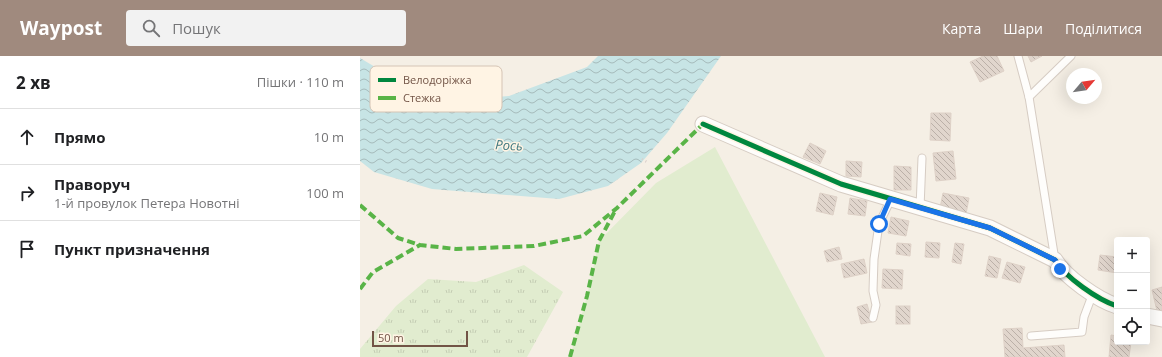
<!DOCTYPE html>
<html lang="uk">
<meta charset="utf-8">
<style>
body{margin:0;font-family:"Open Sans",sans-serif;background:#f2f2f2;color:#202124}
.controls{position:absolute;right:12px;bottom:12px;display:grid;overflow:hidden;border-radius:4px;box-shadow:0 4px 16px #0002}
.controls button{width:36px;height:36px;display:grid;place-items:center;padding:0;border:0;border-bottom:1px solid #e0e0e0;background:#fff;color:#202124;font:20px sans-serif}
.compass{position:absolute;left:706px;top:12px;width:36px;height:36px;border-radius:50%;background:#fff;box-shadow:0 4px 16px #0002;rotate:61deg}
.scale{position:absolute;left:12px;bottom:10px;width:96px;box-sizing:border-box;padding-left:4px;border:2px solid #725446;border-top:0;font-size:11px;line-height:14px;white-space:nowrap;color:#725446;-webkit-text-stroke:3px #fff4e4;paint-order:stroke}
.stop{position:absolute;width:12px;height:12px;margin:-9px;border:3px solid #1a73e8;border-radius:50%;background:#fff}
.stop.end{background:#1a73e8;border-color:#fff;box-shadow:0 1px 4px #0008}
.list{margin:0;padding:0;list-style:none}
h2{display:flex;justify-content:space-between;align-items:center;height:52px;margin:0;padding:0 16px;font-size:17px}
h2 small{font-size:13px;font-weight:400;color:#757577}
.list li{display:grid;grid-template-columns:26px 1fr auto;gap:12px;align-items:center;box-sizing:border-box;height:56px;padding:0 16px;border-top:1px solid #e0e0e0}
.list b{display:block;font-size:15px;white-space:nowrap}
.list p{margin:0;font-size:13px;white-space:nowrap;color:#757577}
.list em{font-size:13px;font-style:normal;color:#757577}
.icon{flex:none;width:22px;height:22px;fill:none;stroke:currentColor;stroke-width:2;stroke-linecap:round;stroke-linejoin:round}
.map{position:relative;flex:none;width:802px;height:301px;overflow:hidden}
header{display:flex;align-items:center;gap:24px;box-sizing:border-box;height:56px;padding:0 20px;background:#a08a7e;color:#fff}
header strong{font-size:19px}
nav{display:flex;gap:22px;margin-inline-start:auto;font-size:14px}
.search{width:280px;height:36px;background:#f2f2f2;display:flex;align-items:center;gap:10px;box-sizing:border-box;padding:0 14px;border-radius:4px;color:#757577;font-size:15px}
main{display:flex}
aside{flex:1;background:#fff}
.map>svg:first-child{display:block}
.grass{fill:url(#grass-tufts)}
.green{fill:#e1eccf}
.water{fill:url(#water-waves)}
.building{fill:url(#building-back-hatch);stroke:#ded1c7}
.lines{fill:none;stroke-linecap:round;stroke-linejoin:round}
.lane-casing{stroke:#d6ccc3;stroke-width:9}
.street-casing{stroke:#d6ccc3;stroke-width:17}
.path{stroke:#d9cfca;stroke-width:2.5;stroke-dasharray:1 3;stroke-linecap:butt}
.lane{stroke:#fefdfb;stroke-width:7}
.street{stroke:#fefdfb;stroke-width:15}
.quiet{stroke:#59b447;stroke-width:4;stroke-dasharray:8 4;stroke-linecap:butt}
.cycleway-casing{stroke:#fff4e4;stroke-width:8}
.cycleway{stroke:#00873e;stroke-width:5}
.route{stroke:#1a73e8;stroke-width:5}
.labels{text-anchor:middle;stroke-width:3;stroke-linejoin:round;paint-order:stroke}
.water-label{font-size:13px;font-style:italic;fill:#3d777f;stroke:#fff4e4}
.key{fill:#fff4e4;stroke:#d5c4b5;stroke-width:1}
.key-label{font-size:11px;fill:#725446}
</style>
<header>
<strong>Waypost</strong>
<div class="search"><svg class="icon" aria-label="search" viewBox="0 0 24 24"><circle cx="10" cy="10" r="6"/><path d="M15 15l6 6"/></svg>Пошук</div>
<nav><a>Карта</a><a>Шари</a><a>Поділитися</a></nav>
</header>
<main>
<aside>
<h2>2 хв<small>Пішки · 110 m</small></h2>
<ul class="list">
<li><svg class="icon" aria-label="ahead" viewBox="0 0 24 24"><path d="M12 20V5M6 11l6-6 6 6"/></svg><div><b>Прямо</b></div><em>10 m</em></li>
<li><svg class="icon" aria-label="right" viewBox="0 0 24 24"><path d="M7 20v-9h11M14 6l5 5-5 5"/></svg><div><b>Праворуч</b><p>1-й провулок Петера Новотні</p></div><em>100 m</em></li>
<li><svg class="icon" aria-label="arrive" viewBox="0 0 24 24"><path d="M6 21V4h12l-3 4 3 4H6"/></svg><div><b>Пункт призначення</b></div></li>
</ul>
</aside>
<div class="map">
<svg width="802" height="301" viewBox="0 0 802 301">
<defs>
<pattern id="grass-tufts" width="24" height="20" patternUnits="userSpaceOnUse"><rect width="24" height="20" fill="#e1eccf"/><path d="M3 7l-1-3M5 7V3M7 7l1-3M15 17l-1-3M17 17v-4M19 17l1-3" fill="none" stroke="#c4ccb3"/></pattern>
<pattern id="water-waves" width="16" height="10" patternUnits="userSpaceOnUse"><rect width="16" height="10" fill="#c7e4e5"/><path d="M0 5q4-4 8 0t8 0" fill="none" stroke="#a6bbbb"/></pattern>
<pattern id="building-back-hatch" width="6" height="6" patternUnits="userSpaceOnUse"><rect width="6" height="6" fill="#e1d6cd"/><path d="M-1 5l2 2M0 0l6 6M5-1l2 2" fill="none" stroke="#bbb0a8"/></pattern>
</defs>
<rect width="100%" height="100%" fill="#f5efe5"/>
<!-- grass -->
<path class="grass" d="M164,209L203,236L167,301H0V293L36,250L68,223L116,226Z"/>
<!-- green -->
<path class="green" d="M355,91L465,301H210L227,240L239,185L296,127Z"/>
<!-- water -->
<path class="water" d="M238,0H361L307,77L281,107L248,130L199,143L72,133L14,116L0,105V2L37,24L84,45L149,40L227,11Z"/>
<!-- building -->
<g class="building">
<path d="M623,0H637L644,15L620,26L610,6Z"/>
<path d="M668,0H682L671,6Z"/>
<path d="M571,57H591L590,85L570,84Z"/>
<path d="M450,87L466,95L460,108L443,101Z"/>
<path d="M593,95L596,123L576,125L573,97Z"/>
<path d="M486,105L502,106L501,121L486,120Z"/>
<path d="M534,110L551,111V134H534Z"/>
<path d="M460,137L477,141L473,159L456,155Z"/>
<path d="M583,137L609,142L606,158L580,152Z"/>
<path d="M490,142L507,145L505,160L488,158Z"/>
<path d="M531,161L549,165L546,180L528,177Z"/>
<path d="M566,186L580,187L579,202L565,201Z"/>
<path d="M537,187L551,188L550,200L536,198Z"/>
<path d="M595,187L604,188L601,208L592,206Z"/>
<path d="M479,191L482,203L467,206L464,195Z"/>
<path d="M740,199L757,201V217L738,214Z"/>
<path d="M629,200L641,203L637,222L625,220Z"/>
<path d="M504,203L507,217L484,222L481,208Z"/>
<path d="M647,206L665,211L660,227L642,222Z"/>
<path d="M523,213L543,214L542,233L522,232Z"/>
<path d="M802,231V254L797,255L792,234Z"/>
<path d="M507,248L512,266L501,268L497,251Z"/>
<rect x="536" y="250" width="14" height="18"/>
<path d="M662,272L663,292L704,289L705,301H645L643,273Z"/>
<path d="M751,279L757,280V286H771L769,301H749Z"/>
</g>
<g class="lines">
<defs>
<g id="lane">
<path d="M658,0L669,41L695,204"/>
<path d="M669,41L711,0"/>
<path d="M560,152L562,102"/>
<path d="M513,262L516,249L513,235L514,203L519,168L531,143"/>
<path d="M671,280L722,276L724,261L733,237"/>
</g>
<g id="street">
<path d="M343,68L481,128L630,172L695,204C705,221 738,244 757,250"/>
<path d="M787,260L802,263"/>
</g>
</defs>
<!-- lane casing -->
<use href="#lane" class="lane-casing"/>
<!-- street casing -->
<use href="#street" class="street-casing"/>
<!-- path -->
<path class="path" d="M282,103L287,106"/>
<!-- lane -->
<use href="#lane" class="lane"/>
<!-- street -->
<use href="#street" class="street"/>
<!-- quiet -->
<g class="quiet">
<path d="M0,149L38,182L60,189L96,193L174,190L223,180L257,152L343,68"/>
<path d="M0,233L13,216L60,189"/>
<path d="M210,301L227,240L239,185L255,155"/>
</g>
<defs>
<path id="cycleway" d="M343,68L481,128L630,172L695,204C705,221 738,244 757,250"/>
</defs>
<!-- cycleway casing -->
<use href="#cycleway" class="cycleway-casing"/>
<!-- cycleway -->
<use href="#cycleway" class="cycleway"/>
</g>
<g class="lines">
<!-- route -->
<path class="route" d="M519,168L530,143L630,172L695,204L700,213"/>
</g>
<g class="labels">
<!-- water labels -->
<g class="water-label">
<text transform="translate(149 89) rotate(3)" y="5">Рось</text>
</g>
</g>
<!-- legend -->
<rect x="10" y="10" width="132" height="46" rx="6" class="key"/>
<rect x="18" y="22" width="18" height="4" fill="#00873e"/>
<rect x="18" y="40" width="18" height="4" fill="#59b447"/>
<g class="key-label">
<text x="43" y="28">Велодоріжка</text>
<text x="43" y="46">Стежка</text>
</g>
</svg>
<div class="controls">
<button>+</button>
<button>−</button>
<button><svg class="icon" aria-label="locate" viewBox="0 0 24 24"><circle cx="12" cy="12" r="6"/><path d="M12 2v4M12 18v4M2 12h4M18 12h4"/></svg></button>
</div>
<svg class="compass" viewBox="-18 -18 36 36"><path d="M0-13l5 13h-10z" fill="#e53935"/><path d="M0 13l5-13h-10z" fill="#757577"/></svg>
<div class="scale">50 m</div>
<div class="stop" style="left:519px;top:168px"></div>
<div class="stop end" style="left:700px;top:213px"></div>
</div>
</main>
